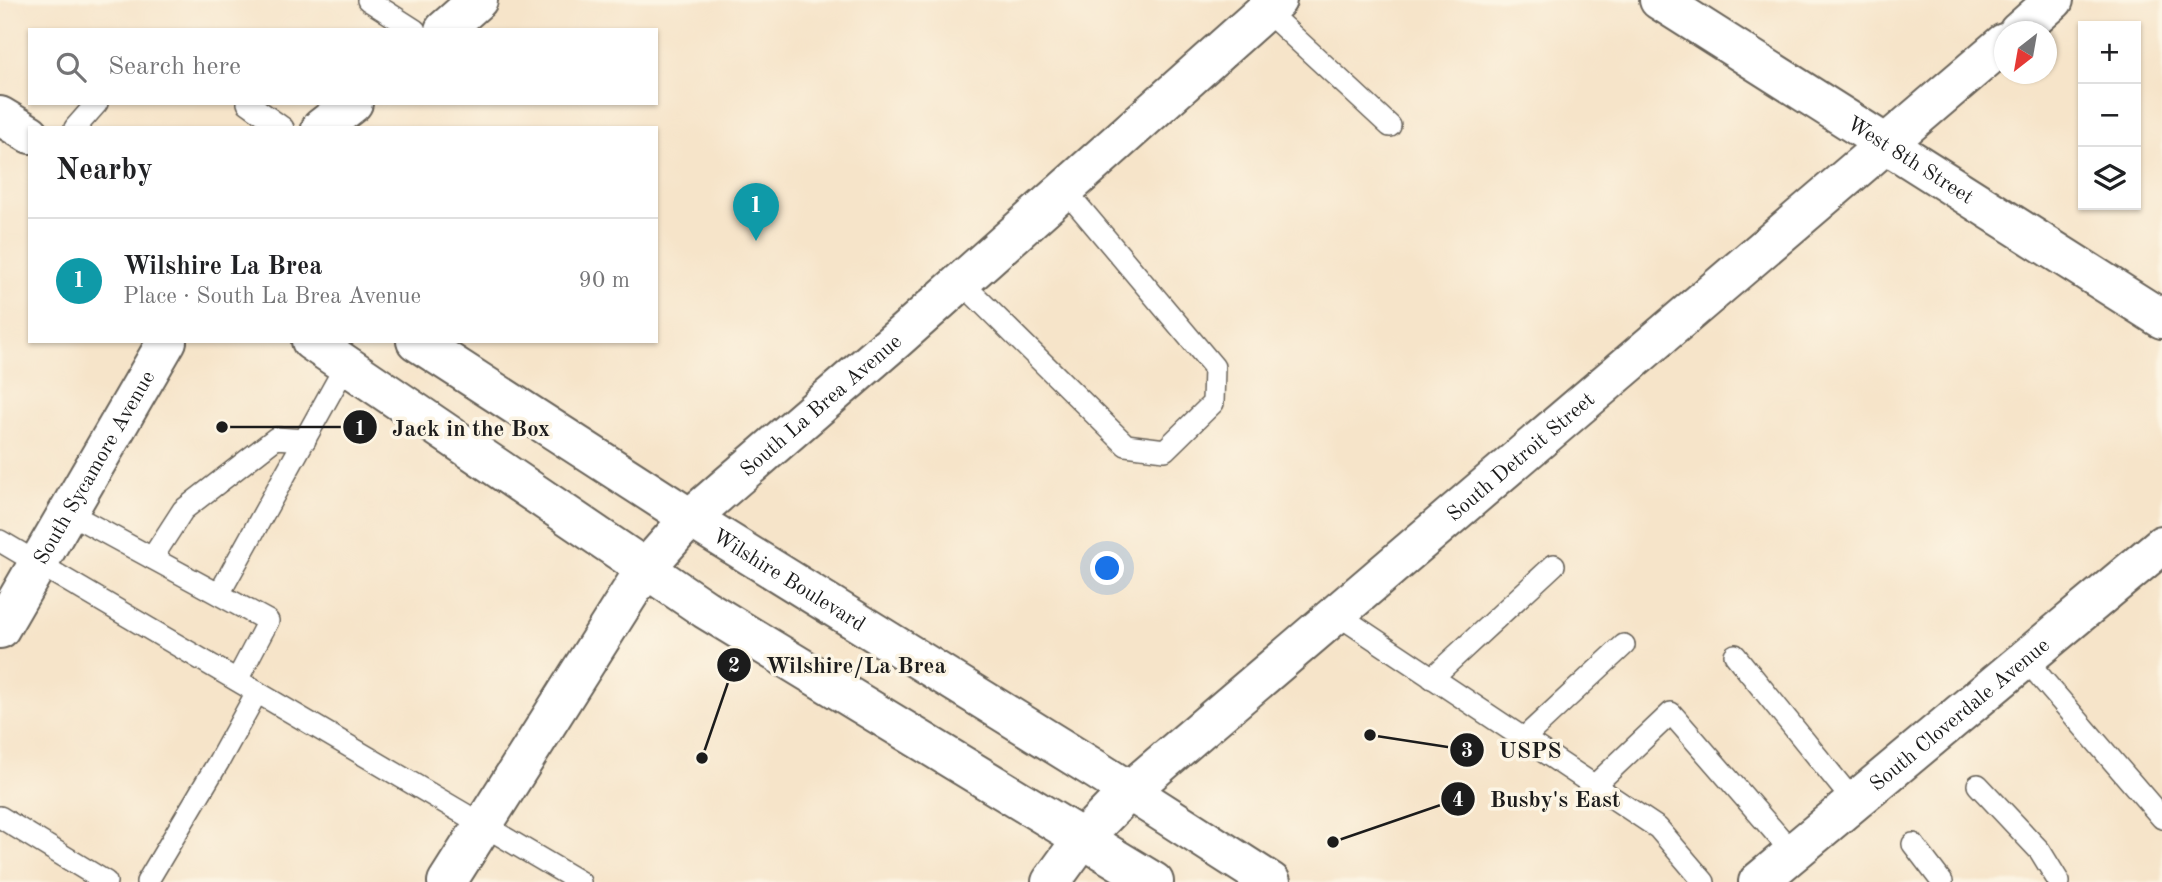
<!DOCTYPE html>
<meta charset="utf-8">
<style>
body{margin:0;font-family:"Old Standard TT",serif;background:#f2f2f2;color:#202124}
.controls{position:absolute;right:21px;top:21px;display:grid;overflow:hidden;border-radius:0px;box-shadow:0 2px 5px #0004}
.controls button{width:63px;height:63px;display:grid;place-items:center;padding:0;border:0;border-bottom:2px solid #e0e0e0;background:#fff;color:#202124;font:35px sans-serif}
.compass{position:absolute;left:1994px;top:21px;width:63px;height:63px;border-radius:50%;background:#fff;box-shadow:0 2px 5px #0004;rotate:211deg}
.you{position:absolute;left:1108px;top:569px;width:24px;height:24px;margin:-18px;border:5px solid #fff;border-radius:50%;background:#1a73e8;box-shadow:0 0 0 10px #1a73e833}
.badge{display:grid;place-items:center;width:46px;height:46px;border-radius:50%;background:#b5179e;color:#fff;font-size:23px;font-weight:700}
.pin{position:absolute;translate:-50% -58px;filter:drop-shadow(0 2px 4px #0008)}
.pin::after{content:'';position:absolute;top:37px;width:24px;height:21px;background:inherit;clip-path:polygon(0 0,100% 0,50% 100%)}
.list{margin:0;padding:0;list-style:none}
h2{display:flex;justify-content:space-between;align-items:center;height:91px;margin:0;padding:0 28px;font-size:30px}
h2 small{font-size:23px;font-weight:400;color:#757577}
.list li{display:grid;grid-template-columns:46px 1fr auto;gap:21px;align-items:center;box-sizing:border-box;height:126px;padding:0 28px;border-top:2px solid #e0e0e0}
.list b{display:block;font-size:26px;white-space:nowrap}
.list p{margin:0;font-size:23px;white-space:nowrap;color:#757577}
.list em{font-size:23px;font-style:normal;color:#757577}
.icon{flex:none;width:38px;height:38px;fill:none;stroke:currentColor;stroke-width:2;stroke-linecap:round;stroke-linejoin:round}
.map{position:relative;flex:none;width:2162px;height:882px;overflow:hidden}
.search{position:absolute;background:#fff;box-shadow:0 2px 5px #0004;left:28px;top:28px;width:630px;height:77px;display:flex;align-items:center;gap:18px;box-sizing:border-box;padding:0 24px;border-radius:0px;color:#757577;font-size:26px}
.panel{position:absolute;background:#fff;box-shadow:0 2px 5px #0004;left:28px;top:126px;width:630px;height:217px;border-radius:0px}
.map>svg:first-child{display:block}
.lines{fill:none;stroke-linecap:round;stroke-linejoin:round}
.service-casing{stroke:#686259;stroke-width:24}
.minor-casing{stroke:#686259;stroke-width:42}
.tertiary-casing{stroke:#686259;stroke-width:42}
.primary-casing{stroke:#686259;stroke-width:42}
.service{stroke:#fff;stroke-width:21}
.minor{stroke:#fff;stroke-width:38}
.tertiary{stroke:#fff;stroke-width:38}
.primary{stroke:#fff;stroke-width:38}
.labels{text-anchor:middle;stroke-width:7;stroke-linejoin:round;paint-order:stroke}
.street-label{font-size:21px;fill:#1c1c1c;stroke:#fcf5e5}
.leader{fill:none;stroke:#1c1c1c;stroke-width:2.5}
.callout-dot{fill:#1c1c1c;stroke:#fcf5e5;stroke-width:2.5}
.mark-label{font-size:21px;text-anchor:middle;font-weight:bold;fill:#fff}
.callout-label{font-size:23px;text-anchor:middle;font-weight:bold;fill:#1c1c1c;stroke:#fcf5e5;stroke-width:7;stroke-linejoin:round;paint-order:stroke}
</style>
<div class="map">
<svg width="2162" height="882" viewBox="0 0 2162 882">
<rect width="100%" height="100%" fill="#fcf5e5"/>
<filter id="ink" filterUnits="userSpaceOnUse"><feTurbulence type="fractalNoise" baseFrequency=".0143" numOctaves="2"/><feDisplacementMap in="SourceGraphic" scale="14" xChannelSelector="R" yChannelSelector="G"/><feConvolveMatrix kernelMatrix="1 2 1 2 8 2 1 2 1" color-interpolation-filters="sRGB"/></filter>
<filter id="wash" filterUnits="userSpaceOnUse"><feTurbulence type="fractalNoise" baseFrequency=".00686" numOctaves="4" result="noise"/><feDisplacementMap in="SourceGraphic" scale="28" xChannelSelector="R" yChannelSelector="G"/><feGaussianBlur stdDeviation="1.57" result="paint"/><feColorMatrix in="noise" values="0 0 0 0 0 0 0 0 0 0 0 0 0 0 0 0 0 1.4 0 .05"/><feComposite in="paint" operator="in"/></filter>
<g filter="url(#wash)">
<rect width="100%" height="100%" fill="#f6e4c9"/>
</g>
<g filter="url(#ink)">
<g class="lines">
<defs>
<g id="service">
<path d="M368,0L415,30"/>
<path d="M1265,10L1390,126"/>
<path d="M248,103L283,128"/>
<path d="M75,128L97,103"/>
<path d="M961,282L1126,445L1165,450L1213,403L1214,367L1065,190"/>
<path d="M69,513L268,621L237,680"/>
<path d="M0,541L580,882"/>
<path d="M152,558L183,510L276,438L305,440"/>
<path d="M219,594L346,365"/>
<path d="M1337,614L1658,828L1704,882"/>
<path d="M1735,655L1854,802"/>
<path d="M2025,659L2162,818"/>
<path d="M1432,678L1554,565"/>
<path d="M1523,739L1624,645"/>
<path d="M1978,785L2040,851L2059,882"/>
<path d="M1594,786L1671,713L1793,853"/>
<path d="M0,817L106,882"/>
<path d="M1913,844L1942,882"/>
<path d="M147,882L219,761L257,692"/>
</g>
<g id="minor">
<path d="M444,30L478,0"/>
<path d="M2018,32L2054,0"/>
<path d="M321,128L353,103"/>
<path id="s1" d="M0,629L167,341"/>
<path id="s2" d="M1051,882L1083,838L1129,791L2004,43"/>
<path id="s3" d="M1758,882L2162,545"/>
</g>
<g id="tertiary">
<path id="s4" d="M1659,0L2162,319"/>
</g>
<g id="primary">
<path d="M0,116L30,134"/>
<path d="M311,341L705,609L1154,882"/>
<path id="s5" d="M416,341L690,518L1098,771L1271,882"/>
<path id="s6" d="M447,882L645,569L690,518L898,338L1277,0"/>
</g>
</defs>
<!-- service casing -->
<use href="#service" class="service-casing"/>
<!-- minor casing -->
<use href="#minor" class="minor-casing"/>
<!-- tertiary casing -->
<use href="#tertiary" class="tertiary-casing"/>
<!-- primary casing -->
<use href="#primary" class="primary-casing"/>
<!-- service -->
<use href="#service" class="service"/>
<!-- minor -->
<use href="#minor" class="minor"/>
<!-- tertiary -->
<use href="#tertiary" class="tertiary"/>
<!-- primary -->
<use href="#primary" class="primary"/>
</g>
</g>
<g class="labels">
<!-- street labels -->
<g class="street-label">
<text dy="7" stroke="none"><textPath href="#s4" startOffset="298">West 8th Street</textPath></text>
<text dy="7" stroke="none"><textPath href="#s6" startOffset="611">South La Brea Avenue</textPath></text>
<text dy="7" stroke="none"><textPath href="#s2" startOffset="635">South Detroit Street</textPath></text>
<text dy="7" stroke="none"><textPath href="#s1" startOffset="187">South Sycamore Avenue</textPath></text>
<text dy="7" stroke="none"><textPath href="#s5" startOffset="443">Wilshire Boulevard</textPath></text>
<text dy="7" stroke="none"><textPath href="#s3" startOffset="262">South Cloverdale Avenue</textPath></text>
</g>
</g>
<!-- callouts -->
<path class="leader" d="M222 427L360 427M702 758L734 665M1370 735L1467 750M1333 842L1458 799"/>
<g class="callout-dot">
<circle cx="222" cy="427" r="7"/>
<circle cx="702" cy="758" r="7"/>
<circle cx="1370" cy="735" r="7"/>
<circle cx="1333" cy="842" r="7"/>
<circle cx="360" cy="427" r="18"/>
<circle cx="734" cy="665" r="18"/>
<circle cx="1467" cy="750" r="18"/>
<circle cx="1458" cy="799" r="18"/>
</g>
<g class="mark-label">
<text x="360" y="435">1</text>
<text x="734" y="672">2</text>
<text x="1467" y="757">3</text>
<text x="1458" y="806">4</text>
</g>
<g class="callout-label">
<text x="471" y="436">Jack in the Box</text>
<text x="856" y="673">Wilshire/La Brea</text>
<text x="1530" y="758">USPS</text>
<text x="1555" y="807">Busby's East</text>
</g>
</svg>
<div class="controls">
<button>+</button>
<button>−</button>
<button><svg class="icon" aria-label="layers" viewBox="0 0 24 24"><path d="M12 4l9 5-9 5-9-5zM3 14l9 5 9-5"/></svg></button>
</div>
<svg class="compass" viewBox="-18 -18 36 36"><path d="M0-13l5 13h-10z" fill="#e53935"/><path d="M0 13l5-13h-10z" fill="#757577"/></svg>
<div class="you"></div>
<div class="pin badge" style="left:756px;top:241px;background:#0f9aa8">1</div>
<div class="search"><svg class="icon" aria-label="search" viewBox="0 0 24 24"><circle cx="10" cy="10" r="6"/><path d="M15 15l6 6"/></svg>Search here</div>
<section class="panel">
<h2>Nearby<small></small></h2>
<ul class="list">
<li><span class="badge" style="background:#0f9aa8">1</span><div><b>Wilshire La Brea</b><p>Place · South La Brea Avenue</p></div><em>90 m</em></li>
</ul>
</section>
</div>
